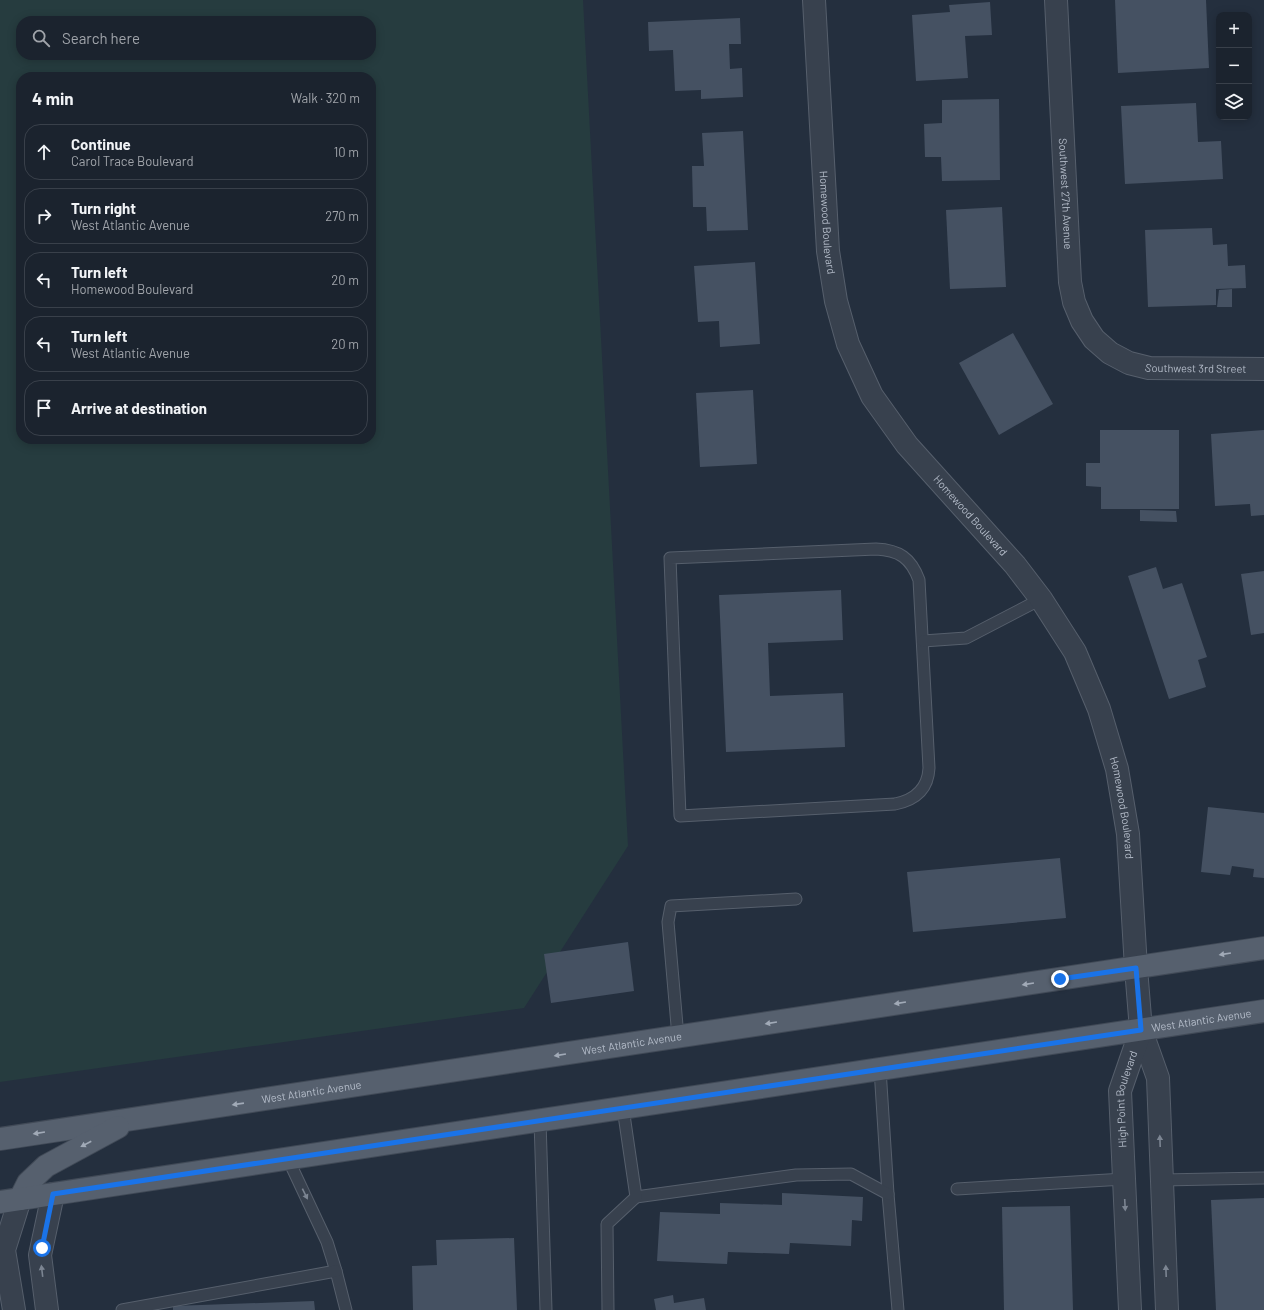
<!DOCTYPE html>
<meta charset="utf-8">
<style>
body{margin:0;font-family:Barlow,sans-serif;background:#242b36;color:#f1f3f6}
.controls{position:absolute;right:12px;top:12px;display:grid;overflow:hidden;border-radius:8px;box-shadow:0 2px 10px #0003}
.controls button{width:36px;height:36px;display:grid;place-items:center;padding:0;border:0;border-bottom:1px solid #39404a;background:#1b232e;color:#f1f3f6;font:20px sans-serif}
.stop{position:absolute;width:12px;height:12px;margin:-9px;border:3px solid #1a73e8;border-radius:50%;background:#fff}
.stop.end{background:#1a73e8;border-color:#fff;box-shadow:0 1px 4px #0008}
.list{margin:0;padding:0;list-style:none}
h2{display:flex;justify-content:space-between;align-items:center;height:52px;margin:0;padding:0 16px;font-size:17px}
h2 small{font-size:13px;font-weight:400;color:#a0a4aa}
.list li{display:grid;grid-template-columns:26px 1fr auto;gap:12px;align-items:center;box-sizing:border-box;height:56px;margin:0 8px 8px;padding:0 8px;border:1px solid #39404a;border-radius:16px}
.list b{display:block;font-size:15px;white-space:nowrap}
.list p{margin:0;font-size:13px;white-space:nowrap;color:#a0a4aa}
.list em{font-size:13px;font-style:normal;color:#a0a4aa}
.icon{flex:none;width:22px;height:22px;fill:none;stroke:currentColor;stroke-width:2;stroke-linecap:round;stroke-linejoin:round}
.map{position:relative;flex:none;width:1264px;height:1310px;overflow:hidden}
.search{position:absolute;background:#1b232e;box-shadow:0 2px 10px #0003;left:16px;top:16px;width:360px;height:44px;display:flex;align-items:center;gap:10px;box-sizing:border-box;padding:0 14px;border-radius:16px;color:#a0a4aa;font-size:15px}
.panel{position:absolute;background:#1b232e;box-shadow:0 2px 10px #0003;left:16px;top:72px;width:360px;height:372px;border-radius:16px}
.map>svg:first-child{display:block}
.green{fill:#263c3f;fill-rule:evenodd}
.building{fill:#455162}
.lines{fill:none;stroke-linecap:round;stroke-linejoin:round}
.service-casing{stroke:#565f6c;stroke-width:13}
.minor-casing{stroke:#565f6c;stroke-width:24}
.tertiary-casing{stroke:#565f6c;stroke-width:24}
.primary-casing{stroke:#414a57;stroke-width:24}
.service{stroke:#38414e;stroke-width:11}
.minor{stroke:#38414e;stroke-width:22}
.tertiary{stroke:#38414e;stroke-width:22}
.primary{stroke:#56606e;stroke-width:22}
.oneway{fill:#a1aab7}
.oneway2{fill:#7c8592}
.route{stroke:#1a73e8;stroke-width:5}
.labels{text-anchor:middle;stroke-width:3.5;stroke-linejoin:round;paint-order:stroke}
.street-label{font-size:11px;fill:#b4bcc9;stroke:#1d2633}
</style>
<div class="map">
<svg width="1264" height="1310" viewBox="0 0 1264 1310">
<rect width="100%" height="100%" fill="#242f3e"/>
<!-- green -->
<path class="green" d="M0,0H583L628,846L524,1008L0,1082ZM21,21H371V55H21ZM21,77H371V439H21Z"/>
<!-- building -->
<g class="building">
<path d="M1115,0H1206L1209,68L1118,73Z"/>
<path d="M990,2L992,35L965,36L968,78L916,81L912,15L950,12L949,5Z"/>
<path d="M740,18L741,44H729L730,69L742,68L743,97L701,99V90L675,91L673,50L649,51L648,22Z"/>
<path d="M999,99L1000,180L942,181L941,157H925L924,124L942,123V100Z"/>
<path d="M1196,103L1198,142L1221,141L1223,179L1125,184L1121,106Z"/>
<path d="M743,131L748,230L707,231L706,207H693L692,166H704L702,133Z"/>
<path d="M1002,207L1006,287L950,289L946,210Z"/>
<path d="M1212,228L1213,245L1227,244L1228,266L1245,265L1246,288L1216,289V305L1148,307L1145,230Z"/>
<path d="M755,262L760,344L720,347L719,321L698,322L694,266Z"/>
<path d="M1232,289V307H1217L1219,290Z"/>
<path d="M1013,333L1053,404L999,435L959,363Z"/>
<path d="M753,390L757,464L700,467L696,393Z"/>
<path d="M1100,430H1179V509H1101V487L1086,486V463H1100Z"/>
<path d="M1264,430V515L1251,516L1250,504L1215,506L1211,434Z"/>
<path d="M1140,510L1176,511L1177,522L1140,521Z"/>
<path d="M1156,567L1163,589L1182,583L1207,657L1198,660L1206,687L1169,699L1128,576Z"/>
<path d="M1264,571V633L1251,635L1241,574Z"/>
<path d="M841,590L843,640L768,643L770,696L843,693L845,747L726,752L719,595Z"/>
<path d="M1208,807L1264,813V878L1253,877L1254,869L1232,866L1230,875L1201,872Z"/>
<path d="M1060,858L1066,918L913,932L907,872Z"/>
<path d="M628,942L634,991L551,1003L544,954Z"/>
<path d="M782,1193L863,1197L862,1221L852,1220L851,1246L790,1243L789,1254L728,1252L727,1264L657,1261L660,1212L720,1214V1203L782,1205Z"/>
<path d="M1264,1198V1310H1216L1211,1200Z"/>
<path d="M1070,1206L1073,1310H1004L1002,1207Z"/>
<path d="M514,1238L517,1310H413L412,1266L437,1265L436,1240Z"/>
<path d="M673,1295L674,1303L704,1298L706,1310H656L654,1299Z"/>
<path d="M314,1301L315,1310H173V1306Z"/>
</g>
<g class="lines">
<defs>
<g id="service">
<path d="M876,549C899,550 911,558 919,580L929,768C928,789 915,800 895,804L680,816L670,558Z"/>
<path d="M923,641L966,638L1041,599"/>
<path d="M678,1037L668,922L671,906L796,899"/>
<path d="M880,1069L888,1194L898,1310"/>
<path d="M540,1121L546,1310"/>
<path d="M288,1159L327,1242L336,1271L346,1310"/>
<path d="M1162,1180L1264,1178"/>
<path d="M957,1189L1124,1179"/>
<path d="M636,1197L796,1175L851,1174L888,1194"/>
<path d="M122,1310L336,1271"/>
<path d="M608,1310L607,1224L636,1197L623,1108"/>
</g>
<g id="minor">
<path id="s1" d="M1056,0L1070,282L1074,302L1082,321L1094,339L1110,353L1129,363L1149,368L1264,369"/>
<path d="M1141,1030L1158,1078L1167,1310"/>
<path d="M14,1310L4,1250L20,1199"/>
<path d="M47,1310L40,1255L53,1194"/>
<path id="s2" d="M1130,1310L1120,1091L1141,1030"/>
</g>
<g id="tertiary">
<path id="s3" d="M814,0L828,251L836,301L848,344L872,396L907,445L1015,565L1041,599L1075,652L1099,709L1117,769L1128,834L1136,968L1141,1030"/>
</g>
<g id="primary">
<path id="s4" d="M0,1139L1264,948"/>
<path d="M20,1199L28,1183L46,1166L118,1127"/>
<path id="s5" d="M0,1202L1264,1011"/>
</g>
</defs>
<!-- service casing -->
<use href="#service" class="service-casing"/>
<!-- minor casing -->
<use href="#minor" class="minor-casing"/>
<!-- tertiary casing -->
<use href="#tertiary" class="tertiary-casing"/>
<!-- primary casing -->
<use href="#primary" class="primary-casing"/>
<!-- service -->
<use href="#service" class="service"/>
<!-- minor -->
<use href="#minor" class="minor"/>
<!-- tertiary -->
<use href="#tertiary" class="tertiary"/>
<!-- primary -->
<use href="#primary" class="primary"/>
</g>
<!-- one-way arrows -->
<defs><path id="oneway-solid" d="M-6-.8H1V-3.2L6.5 0L1 3.2V.8H-6Z"/></defs>
<g class="oneway">
<use href="#oneway-solid" transform="translate(1225 954) rotate(171)"/>
<use href="#oneway-solid" transform="translate(1028 984) rotate(171)"/>
<use href="#oneway-solid" transform="translate(900 1003) rotate(171)"/>
<use href="#oneway-solid" transform="translate(771 1023) rotate(171)"/>
<use href="#oneway-solid" transform="translate(560 1055) rotate(171)"/>
<use href="#oneway-solid" transform="translate(238 1104) rotate(172)"/>
<use href="#oneway-solid" transform="translate(39 1133) rotate(171)"/>
<use href="#oneway-solid" transform="translate(86 1144) rotate(152)"/>
</g>
<g class="oneway2">
<use href="#oneway-solid" transform="translate(1160 1141) rotate(-92)"/>
<use href="#oneway-solid" transform="translate(305 1194) rotate(64)"/>
<use href="#oneway-solid" transform="translate(1125 1205) rotate(87)"/>
<use href="#oneway-solid" transform="translate(42 1271) rotate(-97)"/>
<use href="#oneway-solid" transform="translate(1166 1271) rotate(-92)"/>
</g>
<g class="lines">
<!-- route -->
<path class="route" d="M42,1248L53,1194L1141,1030L1136,968L1060,979"/>
</g>
<g class="labels">
<!-- street labels -->
<g class="street-label">
<text dy="4" stroke="none"><textPath href="#s1" startOffset="194">Southwest 27th Avenue</textPath></text>
<text dy="4" stroke="none"><textPath href="#s3" startOffset="223">Homewood Boulevard</textPath></text>
<text dy="4" stroke="none"><textPath href="#s1" startOffset="455">Southwest 3rd Street</textPath></text>
<text dy="4" stroke="none"><textPath href="#s3" startOffset="559">Homewood Boulevard</textPath></text>
<text dy="4" stroke="none"><textPath href="#s3" startOffset="895">Homewood Boulevard</textPath></text>
<text dy="4" stroke="none"><textPath href="#s5" startOffset="1215">West Atlantic Avenue</textPath></text>
<text dy="4" stroke="none"><textPath href="#s4" startOffset="639">West Atlantic Avenue</textPath></text>
<text dy="4" stroke="none"><textPath href="#s4" startOffset="315">West Atlantic Avenue</textPath></text>
<text dy="4" stroke="none"><textPath href="#s2" startOffset="212">High Point Boulevard</textPath></text>
</g>
</g>
</svg>
<div class="controls">
<button>+</button>
<button>−</button>
<button><svg class="icon" aria-label="layers" viewBox="0 0 24 24"><path d="M12 4l9 5-9 5-9-5zM3 14l9 5 9-5"/></svg></button>
</div>
<div class="stop" style="left:42px;top:1248px"></div>
<div class="stop end" style="left:1060px;top:979px"></div>
<div class="search"><svg class="icon" aria-label="search" viewBox="0 0 24 24"><circle cx="10" cy="10" r="6"/><path d="M15 15l6 6"/></svg>Search here</div>
<section class="panel">
<h2>4 min<small>Walk · 320 m</small></h2>
<ul class="list">
<li><svg class="icon" aria-label="ahead" viewBox="0 0 24 24"><path d="M12 20V5M6 11l6-6 6 6"/></svg><div><b>Continue</b><p>Carol Trace Boulevard</p></div><em>10 m</em></li>
<li><svg class="icon" aria-label="right" viewBox="0 0 24 24"><path d="M7 20v-9h11M14 6l5 5-5 5"/></svg><div><b>Turn right</b><p>West Atlantic Avenue</p></div><em>270 m</em></li>
<li><svg class="icon" aria-label="left" viewBox="0 0 24 24"><path d="M17 20v-9H6M10 6l-5 5 5 5"/></svg><div><b>Turn left</b><p>Homewood Boulevard</p></div><em>20 m</em></li>
<li><svg class="icon" aria-label="left" viewBox="0 0 24 24"><path d="M17 20v-9H6M10 6l-5 5 5 5"/></svg><div><b>Turn left</b><p>West Atlantic Avenue</p></div><em>20 m</em></li>
<li><svg class="icon" aria-label="arrive" viewBox="0 0 24 24"><path d="M6 21V4h12l-3 4 3 4H6"/></svg><div><b>Arrive at destination</b></div></li>
</ul>
</section>
</div>
